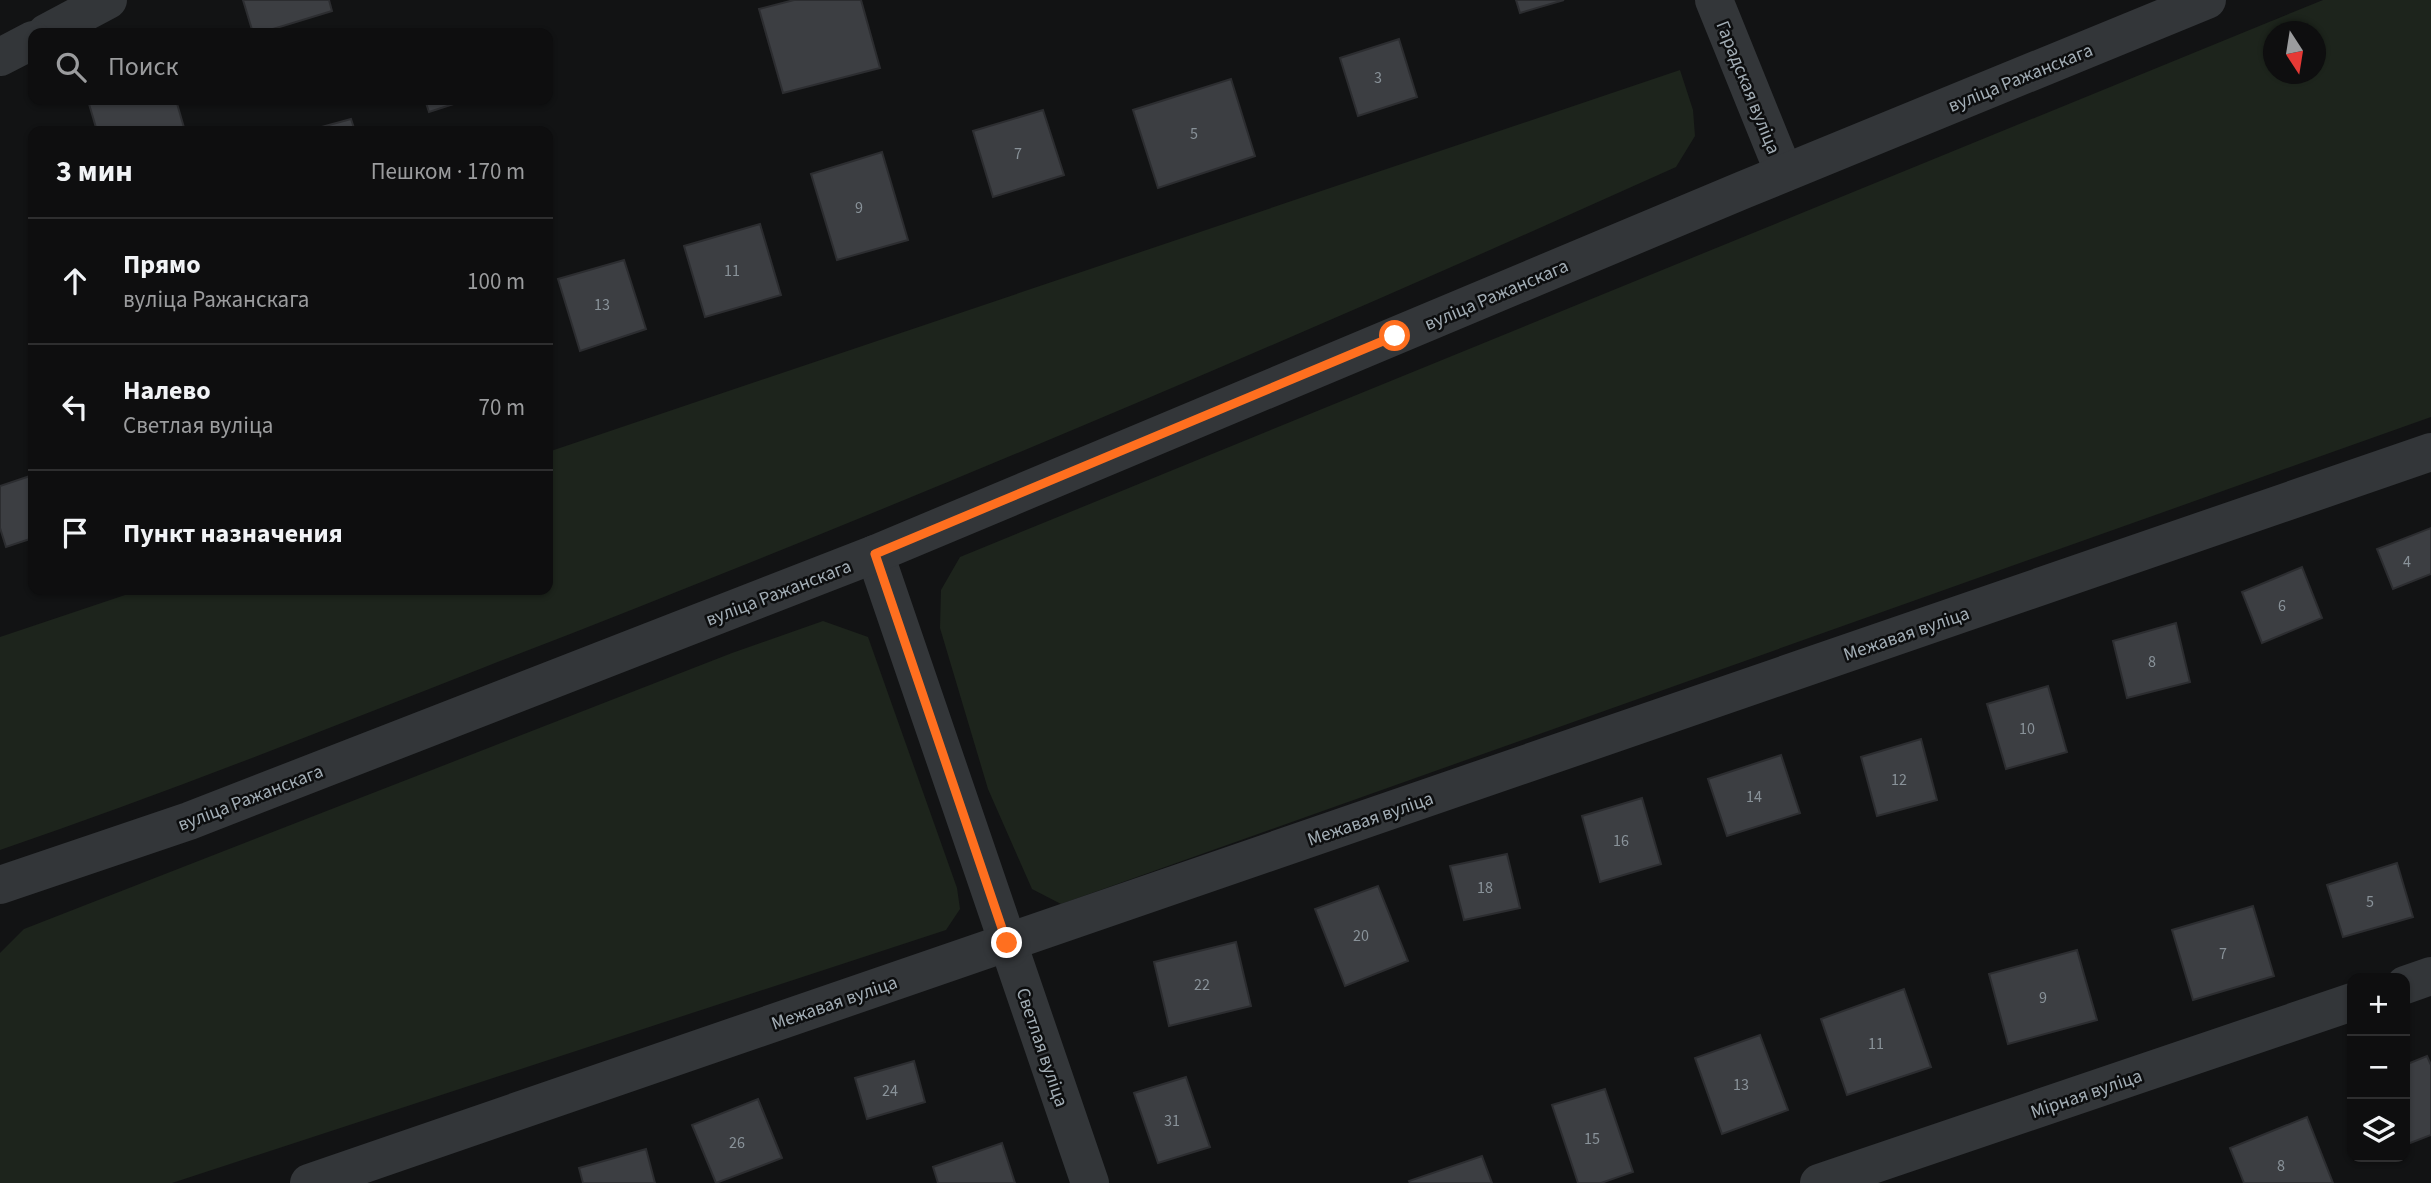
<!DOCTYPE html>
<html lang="ru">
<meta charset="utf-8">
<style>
body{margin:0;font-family:"Source Sans 3",sans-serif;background:#1c1c1d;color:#f1f3f6}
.controls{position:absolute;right:21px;bottom:21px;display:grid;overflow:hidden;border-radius:14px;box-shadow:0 2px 5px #0004}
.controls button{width:63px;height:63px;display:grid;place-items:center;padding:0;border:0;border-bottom:2px solid #2e2e2f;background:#0e0e0f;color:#f1f3f6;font:35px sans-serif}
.compass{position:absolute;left:2263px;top:21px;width:63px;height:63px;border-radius:50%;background:#0e0e0f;box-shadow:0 2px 5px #0004;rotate:168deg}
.stop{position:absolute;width:21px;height:21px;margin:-16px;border:5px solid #ff6f1f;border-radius:50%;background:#fff}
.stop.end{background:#ff6f1f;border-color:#fff;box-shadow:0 2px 7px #0008}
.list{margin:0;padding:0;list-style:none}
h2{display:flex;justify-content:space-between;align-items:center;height:91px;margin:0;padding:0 28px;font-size:30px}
h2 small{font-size:23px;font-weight:400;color:#9b9c9e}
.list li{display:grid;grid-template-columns:46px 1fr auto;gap:21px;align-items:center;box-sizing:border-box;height:126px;padding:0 28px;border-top:2px solid #2e2e2f}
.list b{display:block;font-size:26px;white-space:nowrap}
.list p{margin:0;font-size:23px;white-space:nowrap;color:#9b9c9e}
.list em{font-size:23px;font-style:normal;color:#9b9c9e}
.icon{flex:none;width:38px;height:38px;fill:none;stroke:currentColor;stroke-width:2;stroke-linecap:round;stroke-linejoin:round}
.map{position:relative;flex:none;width:2431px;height:1183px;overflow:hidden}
.search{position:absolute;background:#0e0e0f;box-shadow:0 2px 5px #0004;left:28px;top:28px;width:525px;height:77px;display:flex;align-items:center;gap:18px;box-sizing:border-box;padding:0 24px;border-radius:14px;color:#9b9c9e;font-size:26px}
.panel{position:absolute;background:#0e0e0f;box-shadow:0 2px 5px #0004;left:28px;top:126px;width:525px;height:469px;border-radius:14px}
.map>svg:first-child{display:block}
.green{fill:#1d241c;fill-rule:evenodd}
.building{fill:#3c3e42;stroke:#2c2d30;stroke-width:2}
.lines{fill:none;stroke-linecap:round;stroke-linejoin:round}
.minor{stroke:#333639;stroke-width:38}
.route{stroke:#ff6f1f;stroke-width:9}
.labels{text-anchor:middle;stroke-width:5;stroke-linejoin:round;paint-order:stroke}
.number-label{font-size:16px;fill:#899299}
.street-label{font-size:19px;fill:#a3aeb6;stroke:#0d0e0f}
</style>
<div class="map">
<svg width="2431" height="1183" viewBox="0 0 2431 1183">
<rect width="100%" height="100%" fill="#121314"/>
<!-- green -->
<g class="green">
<path d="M2323,0H2431V417L1061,904L1032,889L988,789L940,628L941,590L960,557ZM2274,32H2316V74H2274Z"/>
<path d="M1680,70L1693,110L1695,136L1676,167C1283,344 887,512 485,667C324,730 164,794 0,850V637L140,590H548V452Z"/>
<path d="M823,621L868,637L957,888L960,909L946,930L172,1183H0V953L24,929L732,653Z"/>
</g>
<!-- building -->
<g class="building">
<path d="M243,0H329L332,11L260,33H253Z"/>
<path d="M794,0H861L880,68L783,93L759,9Z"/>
<path d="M1516,0H1564L1520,13Z"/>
<path d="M1399,39L1417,97L1358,116L1340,58Z"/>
<path d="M1231,79L1255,156L1158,188L1133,110Z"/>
<path d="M103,100H176L185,131H97L89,104Z"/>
<path d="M425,100H466L429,112Z"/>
<path d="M1043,110L1064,175L993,197L973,131Z"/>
<path d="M351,119L355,131H307Z"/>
<path d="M882,152L908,240L837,260L811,174Z"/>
<path d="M760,224L781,295L705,317L684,246Z"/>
<path d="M624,260L646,329L580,351L558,279Z"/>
<path d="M33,475V538L6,547L0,528V486Z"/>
<path d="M2431,528V574L2393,589L2377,549Z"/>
<path d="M2302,567L2322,618L2262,643L2242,592Z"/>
<path d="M2176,623L2190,682L2127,698L2113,641Z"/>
<path d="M2048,686L2067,752L2006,769L1987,704Z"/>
<path d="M1921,739L1937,800L1877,816L1861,757Z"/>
<path d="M1781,755L1800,813L1727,836L1708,779Z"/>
<path d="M1642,798L1661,864L1600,882L1582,816Z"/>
<path d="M1507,854L1520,908L1464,920L1450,866Z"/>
<path d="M2397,863L2413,917L2343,937L2327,885Z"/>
<path d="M1378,886L1408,961L1345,986L1315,909Z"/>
<path d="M2253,906L2274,976L2193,1000L2172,930Z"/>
<path d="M1236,942L1251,1006L1169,1026L1154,962Z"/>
<path d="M2077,950L2097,1020L2008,1044L1989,974Z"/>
<path d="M1904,989L1931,1067L1847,1095L1821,1019Z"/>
<path d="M1760,1035L1788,1110L1722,1134L1695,1058Z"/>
<path d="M2427,1056L2431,1065V1135L2405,1145V1065Z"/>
<path d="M914,1061L925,1102L867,1119L855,1078Z"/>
<path d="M1186,1077L1210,1147L1158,1163L1134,1093Z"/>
<path d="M1605,1089L1633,1172L1601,1183H1578L1552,1105Z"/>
<path d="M758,1099L782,1158L716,1183L692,1125Z"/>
<path d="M2307,1117L2333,1183H2244L2230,1148Z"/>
<path d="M1002,1143L1015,1183H938L933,1167Z"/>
<path d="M646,1149L655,1183H583L579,1168Z"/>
<path d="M1482,1156L1492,1183H1410L1409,1181Z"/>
</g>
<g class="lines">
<!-- minor -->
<g class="minor">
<path d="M1714,0L1784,173"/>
<path d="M46,33L108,0"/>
<path d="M0,57L33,40"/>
<path d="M875,554L1090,1183"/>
<path d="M0,885L189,821L875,554L1743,190L2207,0"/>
<path d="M2405,985L2431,976"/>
<path d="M309,1183L2431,452"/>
<path d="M1819,1183L2352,1002"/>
</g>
</g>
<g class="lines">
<!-- route -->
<path class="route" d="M1007,943L875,554L1395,336"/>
</g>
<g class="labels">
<!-- number labels -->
<g class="number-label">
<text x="1378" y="83">3</text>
<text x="1194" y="139">5</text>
<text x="1018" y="159">7</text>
<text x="859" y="213">9</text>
<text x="732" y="276">11</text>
<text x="602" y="310">13</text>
<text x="2407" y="567">4</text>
<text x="2282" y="611">6</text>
<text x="2152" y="667">8</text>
<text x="2027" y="734">10</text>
<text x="1899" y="785">12</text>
<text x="1754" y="802">14</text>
<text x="1621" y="846">16</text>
<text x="1485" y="893">18</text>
<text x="2370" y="907">5</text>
<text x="1361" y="941">20</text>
<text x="2223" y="959">7</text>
<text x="1202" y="990">22</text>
<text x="2043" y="1003">9</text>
<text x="1876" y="1049">11</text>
<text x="1741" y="1090">13</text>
<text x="890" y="1096">24</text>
<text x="1172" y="1126">31</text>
<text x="1592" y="1144">15</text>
<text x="737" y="1148">26</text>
<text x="2281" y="1171">8</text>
</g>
<!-- street labels -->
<g class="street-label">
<text transform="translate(2020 77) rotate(-22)" y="7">вуліца Ражанскага</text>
<text transform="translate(1749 87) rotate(68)" y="7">Гарадская вуліца</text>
<text transform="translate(1496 294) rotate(-23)" y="7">вуліца Ражанскага</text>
<text transform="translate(778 592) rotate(-21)" y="7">вуліца Ражанскага</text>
<text transform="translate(1906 633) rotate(-19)" y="7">Межавая вуліца</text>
<text transform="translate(250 797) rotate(-21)" y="7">вуліца Ражанскага</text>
<text transform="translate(1370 818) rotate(-19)" y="7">Межавая вуліца</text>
<text transform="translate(834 1002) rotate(-19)" y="7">Межавая вуліца</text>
<text transform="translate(1043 1047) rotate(71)" y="7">Светлая вуліца</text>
<text transform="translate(2086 1093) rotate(-19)" y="7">Мірная вуліца</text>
</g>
</g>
</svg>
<div class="controls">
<button>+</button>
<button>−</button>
<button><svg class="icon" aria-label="layers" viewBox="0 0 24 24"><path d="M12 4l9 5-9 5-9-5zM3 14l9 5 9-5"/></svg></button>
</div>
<svg class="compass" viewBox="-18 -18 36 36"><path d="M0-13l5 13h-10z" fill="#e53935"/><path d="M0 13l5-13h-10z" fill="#9b9c9e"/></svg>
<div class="stop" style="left:1395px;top:336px"></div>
<div class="stop end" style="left:1007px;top:943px"></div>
<div class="search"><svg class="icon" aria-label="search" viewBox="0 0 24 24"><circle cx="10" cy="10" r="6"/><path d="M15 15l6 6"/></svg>Поиск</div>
<section class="panel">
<h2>3 мин<small>Пешком · 170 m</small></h2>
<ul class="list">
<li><svg class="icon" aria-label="ahead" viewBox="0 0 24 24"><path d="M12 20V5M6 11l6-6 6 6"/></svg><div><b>Прямо</b><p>вуліца Ражанскага</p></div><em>100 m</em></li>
<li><svg class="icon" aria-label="left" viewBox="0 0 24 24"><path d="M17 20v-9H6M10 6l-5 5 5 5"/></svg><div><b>Налево</b><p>Светлая вуліца</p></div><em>70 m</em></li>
<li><svg class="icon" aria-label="arrive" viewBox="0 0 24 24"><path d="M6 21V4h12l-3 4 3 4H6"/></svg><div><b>Пункт назначения</b></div></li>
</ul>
</section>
</div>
